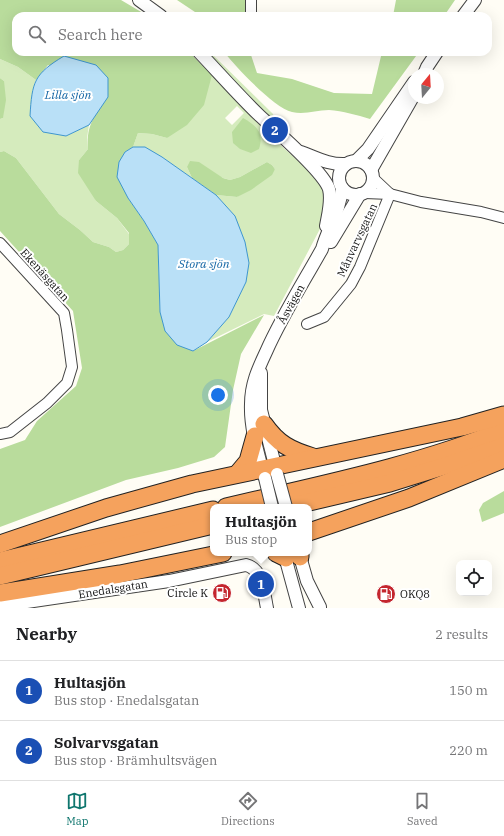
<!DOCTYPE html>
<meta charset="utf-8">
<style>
body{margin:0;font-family:"IBM Plex Serif",serif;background:#f2f2f2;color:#202124}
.controls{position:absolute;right:12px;bottom:12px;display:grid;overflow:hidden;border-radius:8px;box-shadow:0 4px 16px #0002}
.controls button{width:36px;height:36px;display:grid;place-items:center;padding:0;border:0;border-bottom:1px solid #e0e0e0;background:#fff;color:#202124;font:20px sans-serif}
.compass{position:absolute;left:408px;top:68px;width:36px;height:36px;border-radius:50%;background:#fff;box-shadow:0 4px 16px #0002;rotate:18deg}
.you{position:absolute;left:218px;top:395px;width:14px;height:14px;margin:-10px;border:3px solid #fff;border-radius:50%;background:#1a73e8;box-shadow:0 0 0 6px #1a73e833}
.badge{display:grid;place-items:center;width:26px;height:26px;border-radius:50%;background:#0f766e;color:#fff;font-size:13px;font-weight:700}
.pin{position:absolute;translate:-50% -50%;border:2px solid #fff;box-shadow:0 1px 4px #0006}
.popup{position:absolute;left:210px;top:504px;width:102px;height:52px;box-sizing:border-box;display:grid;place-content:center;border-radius:8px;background:#fff;filter:drop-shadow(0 1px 3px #0005);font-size:13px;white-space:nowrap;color:#757577}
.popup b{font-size:15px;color:#202124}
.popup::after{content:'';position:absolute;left:50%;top:100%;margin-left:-8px;border:8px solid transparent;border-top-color:#fff}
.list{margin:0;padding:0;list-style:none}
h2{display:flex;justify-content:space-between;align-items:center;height:52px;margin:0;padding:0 16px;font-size:17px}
h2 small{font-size:13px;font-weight:400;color:#757577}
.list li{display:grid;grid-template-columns:26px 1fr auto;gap:12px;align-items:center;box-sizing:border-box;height:60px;padding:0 16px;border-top:1px solid #e0e0e0}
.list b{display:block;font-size:15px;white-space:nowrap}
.list p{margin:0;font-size:13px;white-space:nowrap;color:#757577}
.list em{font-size:13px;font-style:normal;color:#757577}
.icon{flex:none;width:22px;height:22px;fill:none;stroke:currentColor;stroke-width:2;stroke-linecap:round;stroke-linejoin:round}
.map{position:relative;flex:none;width:504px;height:608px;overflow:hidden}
.search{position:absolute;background:#fff;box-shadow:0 4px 16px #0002;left:12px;right:12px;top:12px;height:44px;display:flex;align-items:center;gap:10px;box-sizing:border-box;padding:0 14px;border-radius:12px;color:#757577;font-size:15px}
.sheet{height:172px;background:#fff}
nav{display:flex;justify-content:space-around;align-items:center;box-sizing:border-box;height:56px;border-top:1px solid #e0e0e0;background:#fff;font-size:11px;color:#757577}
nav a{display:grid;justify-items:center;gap:2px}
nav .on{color:#0f766e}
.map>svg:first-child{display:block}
.green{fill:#d5ebbd;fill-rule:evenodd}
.forest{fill:#b9dc9c}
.water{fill:#b9e0f7;stroke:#3f96cf}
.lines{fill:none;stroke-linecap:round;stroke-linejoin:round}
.minor-casing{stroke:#444;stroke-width:12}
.tertiary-casing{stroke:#444;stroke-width:14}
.motorway-casing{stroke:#222;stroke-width:19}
.minor{stroke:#fff;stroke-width:10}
.tertiary{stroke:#fff;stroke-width:12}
.motorway{stroke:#f5a25d;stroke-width:17}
.tertiary-bridge-casing{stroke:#444;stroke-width:14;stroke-linecap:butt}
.tertiary-bridge{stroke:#fff;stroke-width:12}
.labels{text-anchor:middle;stroke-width:4;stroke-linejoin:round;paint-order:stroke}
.street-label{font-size:11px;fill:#111;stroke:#fff}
.poi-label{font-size:11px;fill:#111;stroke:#fff;text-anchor:end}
.water-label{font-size:12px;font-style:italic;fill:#1768a6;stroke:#fff}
</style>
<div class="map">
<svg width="504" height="608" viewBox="0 0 504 608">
<rect width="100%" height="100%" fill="#fffdf5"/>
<!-- green -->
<g class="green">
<path d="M206,52H210L273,114L275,120L265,114Z"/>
<path d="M0,59L18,67L36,80L32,96L66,136L89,125L87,138L88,149L79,160L96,201L117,218L129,234V244L123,250L116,252L109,247L93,242L80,230L59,214L16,158L4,151L0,152V119L3,118L4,81L0,78Z"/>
<path d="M212,74L270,136L311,172L321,184L326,200L321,227L274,316L264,314L207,342L229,317L246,282L235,216L216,195L237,197L275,169L272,165L267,162L240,177L230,180L187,167L192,178L162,157L133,147L138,133L152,134L167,138ZM237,106L244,113L232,125L225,118Z"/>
</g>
<!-- forest -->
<g class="forest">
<path d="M0,0H121L148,16H16V52H189L212,75L204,105L187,125L167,138L152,134L138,133L133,147L125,152L128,198L144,221L158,245L160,312L193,351L264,315L241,354L233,390L225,447L214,457L178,468L126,480L0,527V449L25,440L37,421L76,386L82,368L73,311L0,231V152L4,151L16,158L59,214L80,230L93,242L109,247L116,252L123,250L129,244V233L117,218L96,201L78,173L79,160L88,149C86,124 95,116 108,96L48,65L36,80L18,67L0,59Z"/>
<path d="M177,0H248L245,16H199L198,14Z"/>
<path d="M396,0H455L444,16H393Z"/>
<path d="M224,52H250L257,73L292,79L334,93L372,94L382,52H419L370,119C357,115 343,111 329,110C316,110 305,115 292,112C274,108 236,67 224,52Z"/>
<path d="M0,78L4,81L6,100L3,118L0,119Z"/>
<path d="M243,118C257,126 264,133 259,149L251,153L240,149L233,143L232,132Z"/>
<path d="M190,161L199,162L223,178L230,180L240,177L267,162L272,165L275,169L272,175L251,190L237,197L216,195L192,178L187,167Z"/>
<path d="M504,491V513L482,522L479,510L483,503Z"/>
</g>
<!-- water -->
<g class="water">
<path d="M64,56L96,65L108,78V97L89,125L66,136L43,132L30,116C32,82 34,74 64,56Z"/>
<path d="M133,147H145L162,157L216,195L235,216L245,242L249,263L246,282L229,317L207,342L193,351L177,345L165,331L160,312L158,245L144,221L128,198L117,177L119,162L125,152Z"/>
</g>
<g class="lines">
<defs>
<g id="minor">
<path d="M251,16V0"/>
<path d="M373,178L390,194"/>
<path d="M365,193L390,194L421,202L481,212L504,218"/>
<path d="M0,243L64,313L67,330L72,367L67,383L47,403L10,432L0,434"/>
<path d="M307,324L324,317L351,284L360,267L390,194"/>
</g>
<g id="tertiary">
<path d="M139,0L161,16"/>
<path d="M463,16L475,0"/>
<path d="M199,52C219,73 239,96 260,116C276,131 323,171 329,189C332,201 328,214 326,226"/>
<path d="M424,74L427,67L437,52"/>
<path d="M301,152C317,158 329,165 346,164"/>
<path d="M356,161L368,149L414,82"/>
<circle cx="356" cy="178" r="17"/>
<path d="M371,170L414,95"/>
<path d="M331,242L360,194"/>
<path d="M261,373V410L277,473"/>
<path d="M264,476C258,453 250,428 251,404C251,384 258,369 266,352C282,316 303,283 322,249C328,227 340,212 342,188"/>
<path d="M284,553L299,608"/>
<path d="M299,553L307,581L320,607"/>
<path d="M0,606L169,581L246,565C263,569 264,594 267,608"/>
</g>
<g id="motorway">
<path d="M264,424C278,444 290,450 313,457"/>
<path d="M238,473L248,461L255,436"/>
<path d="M226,507C319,485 415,466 504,430"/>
<path d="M288,507L390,483L451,464L504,446"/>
<path d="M309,532L409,498L504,459"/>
<path d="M0,544L106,508L192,484L462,427L504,415"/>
<path d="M276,553L286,558"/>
<path d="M300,557V553"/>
<path d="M0,561L213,510"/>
<path d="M0,576L213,525"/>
<path d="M0,593L120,574L223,553"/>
</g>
</defs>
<!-- minor casing -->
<use href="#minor" class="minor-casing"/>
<!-- tertiary casing -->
<use href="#tertiary" class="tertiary-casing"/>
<!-- motorway casing -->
<use href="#motorway" class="motorway-casing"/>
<!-- minor -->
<use href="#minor" class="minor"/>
<!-- tertiary -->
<use href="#tertiary" class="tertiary"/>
<!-- motorway -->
<use href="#motorway" class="motorway"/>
<defs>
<g id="tertiary-bridge">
<path d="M277,474L286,507"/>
<path d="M265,478L272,507"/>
</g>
</defs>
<!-- tertiary-bridge casing -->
<use href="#tertiary-bridge" class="tertiary-bridge-casing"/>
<!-- tertiary-bridge -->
<use href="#tertiary-bridge" class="tertiary-bridge"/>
</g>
<!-- icons -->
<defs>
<symbol id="fuel-disc" viewBox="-11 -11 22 22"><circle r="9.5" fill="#c4262e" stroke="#fff"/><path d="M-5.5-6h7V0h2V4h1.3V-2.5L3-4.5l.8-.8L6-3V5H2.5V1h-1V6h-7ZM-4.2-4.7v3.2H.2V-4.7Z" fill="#fff"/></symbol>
</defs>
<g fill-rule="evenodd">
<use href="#fuel-disc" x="211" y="582" width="22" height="22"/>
<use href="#fuel-disc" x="375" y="583" width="22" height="22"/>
</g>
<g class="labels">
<!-- street labels -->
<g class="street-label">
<text transform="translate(357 240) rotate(-65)" y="4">Månvarvsgatan</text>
<text transform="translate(45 275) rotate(48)" y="4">Ekenäsgatan</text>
<text transform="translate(291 304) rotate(-61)" y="4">Åsvägen</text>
<text transform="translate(113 589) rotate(-9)" y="4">Enedalsgatan</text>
</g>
<!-- poi labels -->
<g class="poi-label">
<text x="208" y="597">Circle K</text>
<text x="400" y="598" text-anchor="start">OKQ8</text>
</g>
<!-- water labels -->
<g class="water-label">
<text x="68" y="99">Lilla sjön</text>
<text x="204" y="268">Stora sjön</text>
</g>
</g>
</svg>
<div class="controls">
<button><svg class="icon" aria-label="locate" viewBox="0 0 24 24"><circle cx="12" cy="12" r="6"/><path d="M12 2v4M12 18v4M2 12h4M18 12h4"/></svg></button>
</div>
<svg class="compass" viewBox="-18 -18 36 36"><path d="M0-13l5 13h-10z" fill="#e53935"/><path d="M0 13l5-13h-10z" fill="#757577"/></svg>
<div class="you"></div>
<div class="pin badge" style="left:261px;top:584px;background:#1a4fb4">1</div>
<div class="popup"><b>Hultasjön</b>Bus stop</div>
<div class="pin badge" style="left:275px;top:130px;background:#1a4fb4">2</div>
<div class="search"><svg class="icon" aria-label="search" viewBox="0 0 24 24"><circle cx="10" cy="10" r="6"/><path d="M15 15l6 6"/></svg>Search here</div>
</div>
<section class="sheet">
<h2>Nearby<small>2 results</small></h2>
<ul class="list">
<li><span class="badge" style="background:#1a4fb4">1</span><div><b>Hultasjön</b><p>Bus stop · Enedalsgatan</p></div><em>150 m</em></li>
<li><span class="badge" style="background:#1a4fb4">2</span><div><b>Solvarvsgatan</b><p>Bus stop · Brämhultsvägen</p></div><em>220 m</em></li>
</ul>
</section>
<nav>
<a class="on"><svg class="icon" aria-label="map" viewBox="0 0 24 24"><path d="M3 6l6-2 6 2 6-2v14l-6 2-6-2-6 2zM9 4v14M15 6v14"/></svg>Map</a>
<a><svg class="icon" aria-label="directions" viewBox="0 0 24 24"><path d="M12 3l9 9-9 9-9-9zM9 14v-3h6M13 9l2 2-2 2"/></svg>Directions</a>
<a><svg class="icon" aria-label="saved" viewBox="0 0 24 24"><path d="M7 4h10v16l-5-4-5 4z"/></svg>Saved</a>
</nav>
